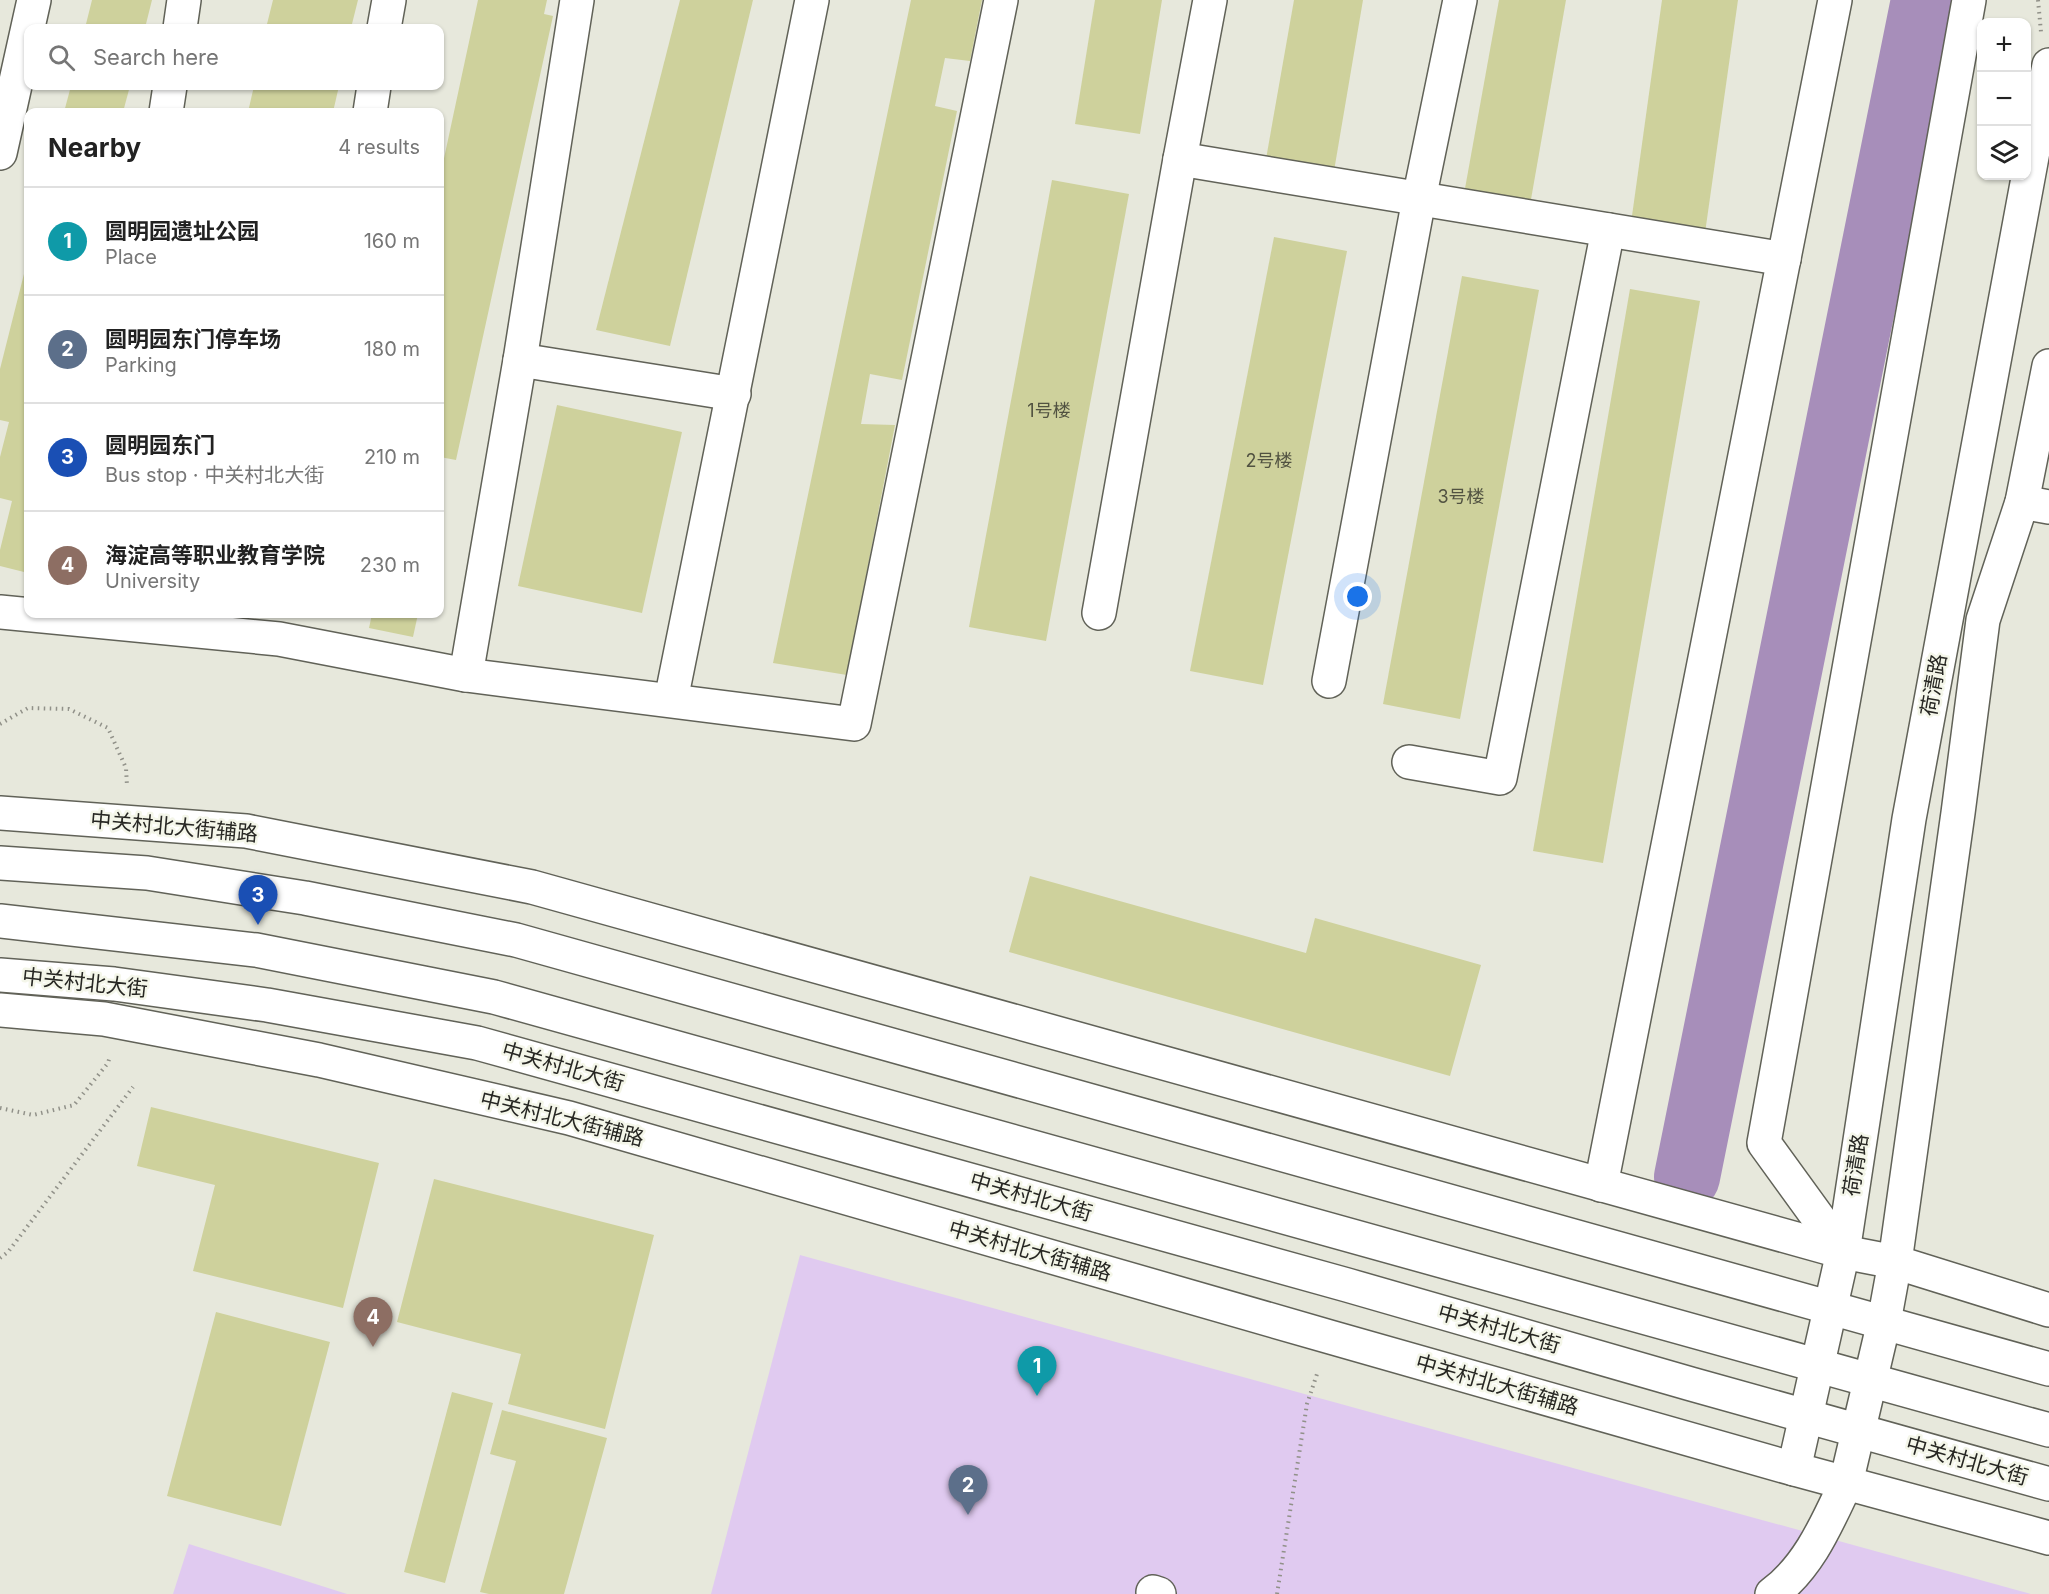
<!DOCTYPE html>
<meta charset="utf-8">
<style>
body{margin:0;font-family:Inter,"Noto Sans SC",sans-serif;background:#f2f2f2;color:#222}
.controls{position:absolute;right:18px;top:18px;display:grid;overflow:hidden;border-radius:12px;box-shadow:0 2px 4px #0004}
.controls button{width:54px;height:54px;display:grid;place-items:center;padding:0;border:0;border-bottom:2px solid #e0e0e0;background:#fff;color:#222;font:30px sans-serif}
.you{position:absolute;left:1358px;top:597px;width:21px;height:21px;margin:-15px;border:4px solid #fff;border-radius:50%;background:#1a73e8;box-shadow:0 0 0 9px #1a73e833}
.badge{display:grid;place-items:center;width:39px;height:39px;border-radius:50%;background:#8f47ba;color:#fff;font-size:20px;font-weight:700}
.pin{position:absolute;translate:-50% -50px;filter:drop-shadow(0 2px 3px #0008)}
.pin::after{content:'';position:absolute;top:32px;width:21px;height:18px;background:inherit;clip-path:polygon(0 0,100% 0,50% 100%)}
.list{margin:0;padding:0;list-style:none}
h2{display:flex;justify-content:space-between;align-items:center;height:78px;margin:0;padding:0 24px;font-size:26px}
h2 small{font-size:20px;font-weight:400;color:#767676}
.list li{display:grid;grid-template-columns:39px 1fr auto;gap:18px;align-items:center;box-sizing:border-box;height:108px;padding:0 24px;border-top:2px solid #e0e0e0}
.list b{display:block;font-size:22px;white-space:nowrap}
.list p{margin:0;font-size:20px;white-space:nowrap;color:#767676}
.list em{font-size:20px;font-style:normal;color:#767676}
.icon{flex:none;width:33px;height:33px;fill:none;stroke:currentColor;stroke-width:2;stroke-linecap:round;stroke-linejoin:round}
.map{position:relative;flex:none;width:2049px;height:1594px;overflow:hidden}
.search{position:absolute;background:#fff;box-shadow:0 2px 4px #0004;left:24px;top:24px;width:420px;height:66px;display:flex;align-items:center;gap:15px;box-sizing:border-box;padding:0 21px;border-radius:12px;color:#767676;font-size:22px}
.panel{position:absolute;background:#fff;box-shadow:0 2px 4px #0004;left:24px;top:108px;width:420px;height:510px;border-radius:12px}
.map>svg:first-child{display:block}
.green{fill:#e0caf0}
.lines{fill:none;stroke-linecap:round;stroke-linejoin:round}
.river{stroke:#a78eba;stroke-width:66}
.building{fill:#ced19c}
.minor-casing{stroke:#616258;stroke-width:36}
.major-casing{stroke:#616258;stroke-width:36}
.path{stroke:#919189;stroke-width:4;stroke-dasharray:1.5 4.5;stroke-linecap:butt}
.minor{stroke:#fff;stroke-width:33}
.major{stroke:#fff;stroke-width:33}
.labels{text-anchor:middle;stroke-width:5;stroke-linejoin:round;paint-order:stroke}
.number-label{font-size:18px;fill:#515241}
.street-label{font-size:21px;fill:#272723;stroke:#f4f6e9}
</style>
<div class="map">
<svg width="2049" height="1594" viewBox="0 0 2049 1594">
<rect width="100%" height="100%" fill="#e7e8dc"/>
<!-- green -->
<g class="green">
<path d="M800,1255L2031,1594H711Z"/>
<path d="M189,1544L347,1594H173Z"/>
</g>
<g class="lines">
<!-- river -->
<path class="river" d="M1687,1177L1924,0"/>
</g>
<!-- building -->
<g class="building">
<path d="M92,0H152L145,28H85Z"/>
<path d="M273,0H358L351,28H266Z"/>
<path d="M478,0H547L544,14L553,16L456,460L440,457V177Z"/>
<path d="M680,0H753L670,346L596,330Z"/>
<path d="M911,0H982L970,61L945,58L935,106L957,111L902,380L870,374L861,424L895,425L847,675L773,663Z"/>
<path d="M1095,0H1162L1140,134L1075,124Z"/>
<path d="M1294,0H1363L1334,171L1266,159Z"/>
<path d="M1499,0H1566L1530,205L1464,194Z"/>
<path d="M1662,0H1738L1705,233L1631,223Z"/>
<path d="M71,86H130L123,112H64Z"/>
<path d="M254,86H339L333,112H248Z"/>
<path d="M1052,180L1129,194L1046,641L969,627Z"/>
<path d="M1274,237L1347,251L1263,685L1190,671Z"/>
<path d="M28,258V573L0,566V550L12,501L0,498V457L9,422L0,420V369Z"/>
<path d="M1462,276L1539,290L1460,719L1383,704Z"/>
<path d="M1630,289L1700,301L1603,863L1533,851Z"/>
<path d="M557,405L682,432L642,613L518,586Z"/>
<path d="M372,614H418L413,637L369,628Z"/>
<path d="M1030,876L1306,953L1315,918L1481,965L1450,1076L1009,952Z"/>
<path d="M151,1107L379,1163L343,1308L193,1271L215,1185L137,1166Z"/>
<path d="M434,1179L654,1235L605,1429L508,1404L521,1354L397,1322Z"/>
<path d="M216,1312L330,1342L281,1526L167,1496Z"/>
<path d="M452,1392L493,1403L445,1583L404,1572Z"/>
<path d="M502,1410L607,1438L564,1594H489L480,1592L516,1461L490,1454Z"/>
</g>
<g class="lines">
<defs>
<g id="minor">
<path d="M180,28L184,0"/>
<path d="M384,28L389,0"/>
<path d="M166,112L170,86"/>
<path d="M370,112L374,86"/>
<path d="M0,153L34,0"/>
<path d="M1180,159L1784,259"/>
<path d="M520,360L734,394"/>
<path d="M2022,502L2049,507"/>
<path d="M0,612L279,639L466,675L854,724L1001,0"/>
<path d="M1099,613L1180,159L1210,0"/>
<path d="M466,675L520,360L577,0"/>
<path d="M1329,681L1419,199L1460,0"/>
<path d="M671,700L812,0"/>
<path d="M1409,762L1500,778L1608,230"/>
<path d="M0,813L246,831L532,887L1843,1252L1895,1262L2049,1310"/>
<path d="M0,921L256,950L494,997L2049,1430"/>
<path d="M0,1010L104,1019L319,1060L569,1118L1330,1337L1794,1469L2049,1538"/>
<path d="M1601,1185L1835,0"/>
<path d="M1843,1252L1764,1143L1969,0"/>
<path d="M1153,1592L1159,1594"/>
<path d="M1772,1594C1809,1567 1827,1523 1846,1483"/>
</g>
<g id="major">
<path d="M0,863L147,873L305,898L516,940L2049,1369"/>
<path d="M0,975L114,984L267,1005L477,1043L1347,1285L1691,1384L2049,1484"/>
<path d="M1794,1469L1843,1252L1909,819L2049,65"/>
<path d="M1846,1483L1884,1322L1895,1262L1958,813L1983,620L2022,502L2049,366"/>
</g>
</defs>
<!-- minor casing -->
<use href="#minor" class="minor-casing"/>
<!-- major casing -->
<use href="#major" class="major-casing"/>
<!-- path -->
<g class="path">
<path d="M2038,0L2041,32"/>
<path d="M0,724L28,708L69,709L108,728L126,768L127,786"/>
<path d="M0,1108L33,1115L74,1105L108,1063L110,1056"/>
<path d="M0,1258L8,1252L133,1087"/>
<path d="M1277,1594L1307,1404L1318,1371"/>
</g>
<!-- minor -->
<use href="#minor" class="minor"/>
<!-- major -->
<use href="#major" class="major"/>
</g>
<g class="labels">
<!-- number labels -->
<g class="number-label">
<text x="1049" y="417">1号楼</text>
<text x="1269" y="467">2号楼</text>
<text x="1461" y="503">3号楼</text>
</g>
<!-- street labels -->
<g class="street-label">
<text transform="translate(1934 685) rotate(-80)" y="7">荷清路</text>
<text transform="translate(174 827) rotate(5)" y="7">中关村北大街辅路</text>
<text transform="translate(85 983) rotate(6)" y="7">中关村北大街</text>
<text transform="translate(563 1067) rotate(16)" y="7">中关村北大街</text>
<text transform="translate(562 1119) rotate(14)" y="7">中关村北大街辅路</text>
<text transform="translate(1856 1165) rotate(-81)" y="7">荷清路</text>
<text transform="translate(1031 1197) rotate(16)" y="7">中关村北大街</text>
<text transform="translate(1030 1251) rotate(16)" y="7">中关村北大街辅路</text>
<text transform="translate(1499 1329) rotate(16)" y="7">中关村北大街</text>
<text transform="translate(1497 1385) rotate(16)" y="7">中关村北大街辅路</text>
<text transform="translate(1967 1461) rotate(16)" y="7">中关村北大街</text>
</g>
</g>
</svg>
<div class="controls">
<button>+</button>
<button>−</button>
<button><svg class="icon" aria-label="layers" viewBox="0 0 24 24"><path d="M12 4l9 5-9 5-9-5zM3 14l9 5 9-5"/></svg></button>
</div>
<div class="you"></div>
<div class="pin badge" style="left:1037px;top:1396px;background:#0f9aa8">1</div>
<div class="pin badge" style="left:968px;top:1515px;background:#5c6f8a">2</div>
<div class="pin badge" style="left:258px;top:925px;background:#1a4fb4">3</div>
<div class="pin badge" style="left:373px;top:1347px;background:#8d6e63">4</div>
<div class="search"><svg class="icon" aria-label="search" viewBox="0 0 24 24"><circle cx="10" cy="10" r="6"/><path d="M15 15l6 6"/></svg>Search here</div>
<section class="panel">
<h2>Nearby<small>4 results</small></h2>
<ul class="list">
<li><span class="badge" style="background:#0f9aa8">1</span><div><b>圆明园遗址公园</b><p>Place</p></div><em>160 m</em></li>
<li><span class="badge" style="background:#5c6f8a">2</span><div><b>圆明园东门停车场</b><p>Parking</p></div><em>180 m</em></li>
<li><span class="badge" style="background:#1a4fb4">3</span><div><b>圆明园东门</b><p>Bus stop · 中关村北大街</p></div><em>210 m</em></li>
<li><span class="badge" style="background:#8d6e63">4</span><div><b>海淀高等职业教育学院</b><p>University</p></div><em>230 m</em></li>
</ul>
</section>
</div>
